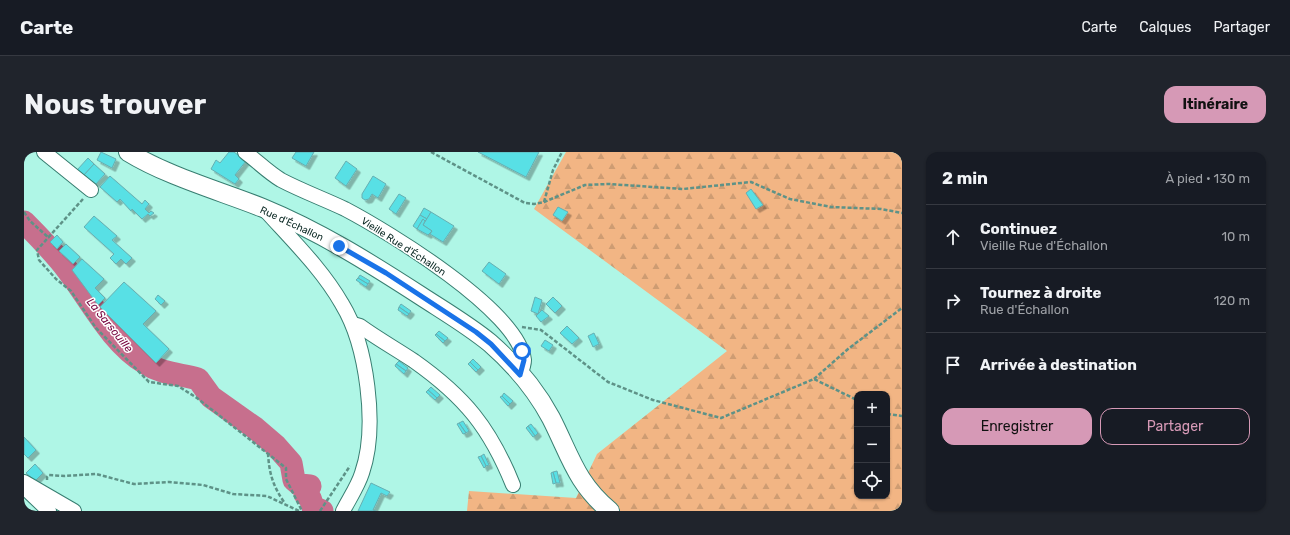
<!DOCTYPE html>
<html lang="fr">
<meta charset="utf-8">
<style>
body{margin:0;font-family:Rubik,sans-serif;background:#20242c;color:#f1f3f6}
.controls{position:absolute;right:12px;bottom:12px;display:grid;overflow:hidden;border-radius:8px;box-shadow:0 1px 3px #0004}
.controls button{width:36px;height:36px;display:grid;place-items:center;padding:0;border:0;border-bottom:1px solid #363941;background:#171b24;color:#f1f3f6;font:20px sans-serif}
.stop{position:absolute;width:12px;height:12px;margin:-9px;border:3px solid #1a73e8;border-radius:50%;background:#fff}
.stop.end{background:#1a73e8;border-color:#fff;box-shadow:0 1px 4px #0008}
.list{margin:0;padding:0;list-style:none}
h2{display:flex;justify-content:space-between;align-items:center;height:52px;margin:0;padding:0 16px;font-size:17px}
h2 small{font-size:13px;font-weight:400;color:#9ea1a6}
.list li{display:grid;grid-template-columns:26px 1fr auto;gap:12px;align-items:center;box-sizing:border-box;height:64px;padding:0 16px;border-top:1px solid #363941}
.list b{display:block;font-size:15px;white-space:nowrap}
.list p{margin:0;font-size:13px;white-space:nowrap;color:#9ea1a6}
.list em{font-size:13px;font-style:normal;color:#9ea1a6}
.actions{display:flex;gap:8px;padding:12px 16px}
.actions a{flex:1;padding:9px 0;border:1px solid #d699b6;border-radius:12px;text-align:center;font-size:14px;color:#d699b6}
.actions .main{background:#d699b6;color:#111}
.icon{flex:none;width:22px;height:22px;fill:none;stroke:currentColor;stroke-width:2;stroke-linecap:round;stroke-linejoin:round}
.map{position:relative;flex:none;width:878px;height:359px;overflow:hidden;border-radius:12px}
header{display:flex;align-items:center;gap:24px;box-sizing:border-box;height:56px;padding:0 20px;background:#171b24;border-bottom:1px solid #363941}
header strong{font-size:19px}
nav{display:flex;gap:22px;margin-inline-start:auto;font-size:14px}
.intro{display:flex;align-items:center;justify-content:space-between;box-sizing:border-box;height:96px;padding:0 24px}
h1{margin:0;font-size:28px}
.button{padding:10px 18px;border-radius:12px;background:#d699b6;color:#111;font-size:14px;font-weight:700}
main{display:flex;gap:24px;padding:0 24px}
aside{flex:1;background:#171b24;border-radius:12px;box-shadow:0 1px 3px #0004}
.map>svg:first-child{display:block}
.forest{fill:url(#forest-firs);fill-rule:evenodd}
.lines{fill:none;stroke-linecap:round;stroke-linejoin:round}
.river{stroke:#c76f8d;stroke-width:23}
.building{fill:#58e0e5;stroke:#66afb2;filter:url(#shadow)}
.minor-casing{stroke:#387e71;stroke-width:16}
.major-casing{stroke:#387e71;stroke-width:20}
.path{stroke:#5e9287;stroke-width:2.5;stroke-dasharray:4 2;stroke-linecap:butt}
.minor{stroke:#fff;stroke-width:14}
.major{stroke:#fff;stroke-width:18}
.route{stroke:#1a73e8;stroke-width:5}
.labels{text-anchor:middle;stroke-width:3;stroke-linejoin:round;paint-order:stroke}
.street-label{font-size:10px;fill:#082621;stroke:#fff}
.water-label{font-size:11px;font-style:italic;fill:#74013c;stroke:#fff}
</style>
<header>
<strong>Carte</strong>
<nav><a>Carte</a><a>Calques</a><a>Partager</a></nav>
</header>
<div class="intro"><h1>Nous trouver</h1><a class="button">Itinéraire</a></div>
<main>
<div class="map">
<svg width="878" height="359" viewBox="0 0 878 359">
<defs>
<pattern id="forest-firs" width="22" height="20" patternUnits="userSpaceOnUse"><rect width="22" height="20" fill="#f2b584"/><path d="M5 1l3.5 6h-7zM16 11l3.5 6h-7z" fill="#ce9c72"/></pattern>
<filter id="shadow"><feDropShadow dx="3.5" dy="3.5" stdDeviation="0" flood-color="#0004"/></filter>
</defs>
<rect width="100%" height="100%" fill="#aff6e6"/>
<!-- forest -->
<path class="forest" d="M542,0H878V359H443L445,339L552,346L573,302L703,199L510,57ZM833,242H863V344H833Z"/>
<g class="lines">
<!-- river -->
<path class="river" d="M0,70C16,86 32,102 45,120C68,151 88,191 121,211C138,222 156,222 174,227L187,245L231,276L252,294L267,311L270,328L276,333L286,334L281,342L286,346L289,355L298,359"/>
</g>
<!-- building -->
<g class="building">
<path d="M77,0L92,7L88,16L73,8Z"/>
<path d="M205,0H210L222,9L211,23L215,27L211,32L187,17L192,8L196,11Z"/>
<path d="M272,0H290L282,14L268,6Z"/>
<path d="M454,0H515L502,25Z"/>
<path d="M64,6L70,12L60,23L53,18Z"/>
<path d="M322,9L333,17L322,34L311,26Z"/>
<path d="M70,12L81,22L72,32L60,23Z"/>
<path d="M86,24L118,52L121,48L125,52L121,57L125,61L127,59L130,61L126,64L124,62L118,67L108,57L107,59L96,47L93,50L76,35Z"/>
<path d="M349,24L362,32L354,46L348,42L345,47L341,48L338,46V42Z"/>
<path d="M727,37L739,53L732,57L722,41Z"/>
<path d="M375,42L382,46L372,62L365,57Z"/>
<path d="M534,55L544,60L538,69L529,63Z"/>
<path d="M400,56L407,60L403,67L396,63Z"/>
<path d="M407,60L430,74L419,90L406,82L408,79L399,73Z"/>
<path d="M396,63L403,67L401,69L399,67L393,77L389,74Z"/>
<path d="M70,64L93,84L88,88L108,106L102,112L97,107L92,112L86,106L90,102L60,75Z"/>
<path d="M399,67L401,69L399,73L408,79L404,83L393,77Z"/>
<path d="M33,83L39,90L33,97L26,90Z"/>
<path d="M42,92L56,105L49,112L35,99Z"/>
<path d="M58,107L80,127L71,136L81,146L74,153L48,118Z"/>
<path d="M465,110L482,122L475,132L458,119Z"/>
<path d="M336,123L346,129L344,132L334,126Z"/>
<path d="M334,126L344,132L342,135L332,128Z"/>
<path d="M100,130L132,159L119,172L145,197L132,211L76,155Z"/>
<path d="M134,143L141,149L137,153L131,147Z"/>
<path d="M511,145L518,148L514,162L507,159Z"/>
<path d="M529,145L538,154L531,161L522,152Z"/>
<path d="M377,152L387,159L385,162L375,155Z"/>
<path d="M375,155L385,162L383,164L374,158Z"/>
<path d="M518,158L525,164L517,170L512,164Z"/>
<path d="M543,174L555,186L548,192L536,181Z"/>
<path d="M415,179L424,186L421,189L412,182Z"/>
<path d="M570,181L575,192L569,195L564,184Z"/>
<path d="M412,182L421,189L419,191L411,183Z"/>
<path d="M521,188L529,193L525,199L517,194Z"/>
<path d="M449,207L457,215L454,218L446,210Z"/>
<path d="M375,209L384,216L382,219L372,212Z"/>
<path d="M446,210L454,218L452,220L444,212Z"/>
<path d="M372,212L382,219L380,222L371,214Z"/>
<path d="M407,235L416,243L413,246L404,238Z"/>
<path d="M404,238L413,246L411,248L402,240Z"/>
<path d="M480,241L489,249L486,252L478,244Z"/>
<path d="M478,244L486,252L484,254L476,245Z"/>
<path d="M439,269L445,279L442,281L435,271Z"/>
<path d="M435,271L442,281L439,282L433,272Z"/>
<path d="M507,272L514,281L511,284L504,274Z"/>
<path d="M504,274L511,284L509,285L502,276Z"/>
<path d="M0,285L12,298L4,306L0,302Z"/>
<path d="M460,302L465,313L462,314L457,304Z"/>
<path d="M457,304L462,314L460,316L454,305Z"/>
<path d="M11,312L19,321L11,329L2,321Z"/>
<path d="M533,319L536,331H532L529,320Z"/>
<path d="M529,320L532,331L529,332L527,321Z"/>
<path d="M347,331L366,340L363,344L357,341L349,358L352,359H334Z"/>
</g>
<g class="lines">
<defs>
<g id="minor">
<path d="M20,0L67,38"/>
<path d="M221,0C233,9 245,21 257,28C278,39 300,47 321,57C363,79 495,159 500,208C500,213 498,218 496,223"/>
<path d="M241,58C268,88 298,117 318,152C343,193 354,275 338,321C334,334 325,347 319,359"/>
<path d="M329,172L336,174C354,187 372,197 390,209C441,245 466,276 489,333"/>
<path d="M0,330L50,359"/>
<path d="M4,339L25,359"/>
</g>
<path id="major" d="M104,0C143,24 196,39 239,56C295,79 346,111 397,144C420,159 444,173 466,191C490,212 512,238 527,266C546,303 552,331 586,359"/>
</defs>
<!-- minor casing -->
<use href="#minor" class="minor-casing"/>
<!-- major casing -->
<use href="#major" class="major-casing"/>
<!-- path -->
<g class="path">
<path d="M407,0L501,51L510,52L520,50L561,33L585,32L659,37L727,30L766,47L807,55L857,57L878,61"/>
<path d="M59,47L13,98L15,108L32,127L47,139L72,176L125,230L154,234L173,246L262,316V327L278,359"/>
<path d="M520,50L529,18L538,0"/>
<path d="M0,60L6,69L25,86"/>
<path d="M498,175L517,178L584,230L629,248L697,266L790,227L833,248"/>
<path d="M790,227L824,197L878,156"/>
<path d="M863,262L878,264"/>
<path d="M244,301C245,321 249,334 260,350"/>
<path d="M23,328V325L25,323L41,324L72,322L110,332L145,330L179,333L209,342L243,344L275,359"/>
<path d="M296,359L326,314"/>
</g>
<!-- minor -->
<use href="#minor" class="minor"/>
<!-- major -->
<use href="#major" class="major"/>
</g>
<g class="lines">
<!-- route -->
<path class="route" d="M315,94L362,121L452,180L467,192L496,223L500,208L498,199"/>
</g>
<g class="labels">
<!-- street labels -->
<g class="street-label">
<text transform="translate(268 71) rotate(25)" y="4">Rue d'Échallon</text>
<text transform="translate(380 94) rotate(33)" y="4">Vieille Rue d'Échallon</text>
</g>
<!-- water labels -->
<g class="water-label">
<text transform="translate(86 173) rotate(51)" y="4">La Sarsouille</text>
</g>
</g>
</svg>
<div class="controls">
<button>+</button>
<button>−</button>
<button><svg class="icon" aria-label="locate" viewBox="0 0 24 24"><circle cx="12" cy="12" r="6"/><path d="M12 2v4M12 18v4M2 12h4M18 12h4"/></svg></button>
</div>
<div class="stop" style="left:498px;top:199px"></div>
<div class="stop end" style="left:315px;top:94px"></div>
</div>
<aside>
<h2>2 min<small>À pied · 130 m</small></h2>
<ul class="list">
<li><svg class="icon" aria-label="ahead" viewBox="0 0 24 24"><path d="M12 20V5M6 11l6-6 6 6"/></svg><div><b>Continuez</b><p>Vieille Rue d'Échallon</p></div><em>10 m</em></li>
<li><svg class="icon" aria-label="right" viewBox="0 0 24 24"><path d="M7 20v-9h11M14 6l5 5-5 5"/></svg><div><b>Tournez à droite</b><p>Rue d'Échallon</p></div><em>120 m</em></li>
<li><svg class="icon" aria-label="arrive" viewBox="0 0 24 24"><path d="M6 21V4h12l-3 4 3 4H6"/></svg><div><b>Arrivée à destination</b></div></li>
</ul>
<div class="actions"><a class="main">Enregistrer</a><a>Partager</a></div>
</aside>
</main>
